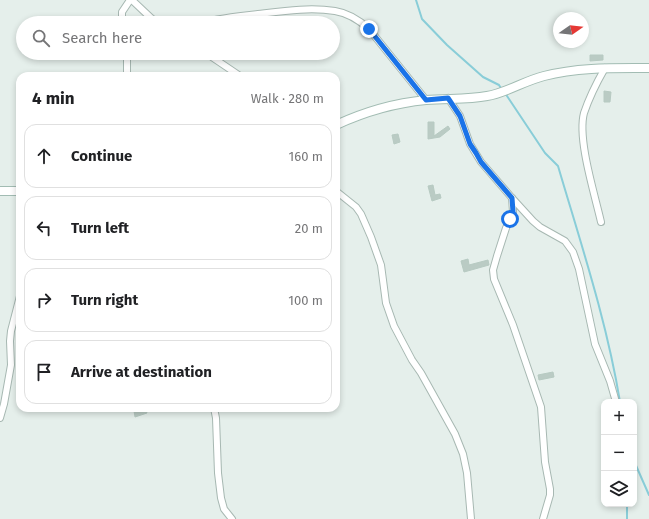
<!DOCTYPE html>
<meta charset="utf-8">
<style>
body{margin:0;font-family:"Fira Sans",sans-serif;background:#f2f2f2;color:#202124}
.controls{position:absolute;right:12px;bottom:12px;display:grid;overflow:hidden;border-radius:8px;box-shadow:0 2px 6px #0003}
.controls button{width:36px;height:36px;display:grid;place-items:center;padding:0;border:0;border-bottom:1px solid #e0e0e0;background:#fff;color:#202124;font:20px sans-serif}
.compass{position:absolute;left:553px;top:12px;width:36px;height:36px;border-radius:50%;background:#fff;box-shadow:0 2px 6px #0003;rotate:76deg}
.stop{position:absolute;width:12px;height:12px;margin:-9px;border:3px solid #1a73e8;border-radius:50%;background:#fff}
.stop.end{background:#1a73e8;border-color:#fff;box-shadow:0 1px 4px #0008}
.list{margin:0;padding:0;list-style:none}
h2{display:flex;justify-content:space-between;align-items:center;height:52px;margin:0;padding:0 16px;font-size:17px}
h2 small{font-size:13px;font-weight:400;color:#757577}
.list li{display:grid;grid-template-columns:26px 1fr auto;gap:12px;align-items:center;box-sizing:border-box;height:64px;margin:0 8px 8px;padding:0 8px;border:1px solid #e0e0e0;border-radius:12px}
.list b{display:block;font-size:15px;white-space:nowrap}
.list em{font-size:13px;font-style:normal;color:#757577}
.icon{flex:none;width:22px;height:22px;fill:none;stroke:currentColor;stroke-width:2;stroke-linecap:round;stroke-linejoin:round}
.map{position:relative;flex:none;width:649px;height:519px;overflow:hidden}
.search{position:absolute;background:#fff;box-shadow:0 2px 6px #0003;left:16px;top:16px;width:324px;height:44px;display:flex;align-items:center;gap:10px;box-sizing:border-box;padding:0 14px;border-radius:22px;color:#757577;font-size:15px}
.panel{position:absolute;background:#fff;box-shadow:0 2px 6px #0003;left:16px;top:72px;width:324px;height:340px;border-radius:12px}
.map>svg:first-child{display:block}
.lines{fill:none;stroke-linecap:round;stroke-linejoin:round}
.stream{stroke:#89cdd8;stroke-width:2}
.building{fill:#bacbc4;stroke:#b7cac2}
.street-casing{stroke:#a7b8b2;stroke-width:8}
.secondary-casing{stroke:#a2bcb3;stroke-width:10}
.street{stroke:#fff;stroke-width:6}
.secondary{stroke:#fff;stroke-width:8}
.route{stroke:#1a73e8;stroke-width:5}
</style>
<div class="map">
<svg width="649" height="519" viewBox="0 0 649 519">
<rect width="100%" height="100%" fill="#e5efeb"/>
<g class="lines">
<!-- stream -->
<g class="stream">
<path d="M416,0L422,19L447,45L483,77L499,85L502,90"/>
<path d="M505,93L545,153L558,166C581,244 607,322 620,402"/>
<path d="M634,461L649,495"/>
<path d="M627,504V519"/>
</g>
</g>
<!-- building -->
<g class="building">
<path d="M590,55H603V60L590,61Z"/>
<path d="M604,91L611,92L610,102H604Z"/>
<path d="M428,122H434V136L448,126L450,129L440,137L428,139Z"/>
<path d="M398,134L400,142L394,144L392,135Z"/>
<path d="M433,185L435,195L440,194L441,198L432,201L428,186Z"/>
<path d="M468,259L469,265L488,260L489,265L464,272L461,261Z"/>
<path d="M553,372L554,377L539,380L538,375Z"/>
<path d="M145,408L147,413L135,417L134,411Z"/>
</g>
<g class="lines">
<defs>
<g id="street">
<path d="M132,0L151,18L158,23"/>
<path d="M122,23V12L130,0"/>
<path d="M201,23C220,18 239,16 258,14C283,11 310,7 335,11C348,13 359,20 369,29L426,100"/>
<path d="M127,53V76"/>
<path d="M206,53L240,76"/>
<path d="M448,98L460,116L470,144L481,162L512,198L533,221L540,227L565,241L573,252L579,269L595,344L610,381L616,402"/>
<path d="M336,191L356,207L361,214L371,237L381,265L386,303L394,326L412,360L421,373L455,434L463,454L467,473L471,519"/>
<path d="M512,198L513,212L506,228L497,256L493,270L494,279L513,325L541,407L545,462L550,489V495L543,519"/>
<path d="M601,222C595,195 577,139 584,113C589,98 597,82 605,68"/>
<path d="M214,408L216,418L218,473L221,498L224,509L232,519"/>
<path d="M0,418L4,404L11,365L10,341L11,331L20,296"/>
</g>
<g id="secondary">
<path d="M336,125C364,112 395,103 426,100C446,98 467,100 487,96C506,93 524,81 544,76C578,67 614,68 649,68"/>
<path d="M0,191H20"/>
</g>
</defs>
<!-- street casing -->
<use href="#street" class="street-casing"/>
<!-- secondary casing -->
<use href="#secondary" class="secondary-casing"/>
<!-- street -->
<use href="#street" class="street"/>
<!-- secondary -->
<use href="#secondary" class="secondary"/>
</g>
<g class="lines">
<!-- route -->
<path class="route" d="M369,29L426,100L448,98L460,116L470,144L476,153L481,162L512,198L513,212L510,219"/>
</g>
</svg>
<div class="controls">
<button>+</button>
<button>−</button>
<button><svg class="icon" aria-label="layers" viewBox="0 0 24 24"><path d="M12 4l9 5-9 5-9-5zM3 14l9 5 9-5"/></svg></button>
</div>
<svg class="compass" viewBox="-18 -18 36 36"><path d="M0-13l5 13h-10z" fill="#e53935"/><path d="M0 13l5-13h-10z" fill="#757577"/></svg>
<div class="stop" style="left:510px;top:219px"></div>
<div class="stop end" style="left:369px;top:29px"></div>
<div class="search"><svg class="icon" aria-label="search" viewBox="0 0 24 24"><circle cx="10" cy="10" r="6"/><path d="M15 15l6 6"/></svg>Search here</div>
<section class="panel">
<h2>4 min<small>Walk · 280 m</small></h2>
<ul class="list">
<li><svg class="icon" aria-label="ahead" viewBox="0 0 24 24"><path d="M12 20V5M6 11l6-6 6 6"/></svg><div><b>Continue</b></div><em>160 m</em></li>
<li><svg class="icon" aria-label="left" viewBox="0 0 24 24"><path d="M17 20v-9H6M10 6l-5 5 5 5"/></svg><div><b>Turn left</b></div><em>20 m</em></li>
<li><svg class="icon" aria-label="right" viewBox="0 0 24 24"><path d="M7 20v-9h11M14 6l5 5-5 5"/></svg><div><b>Turn right</b></div><em>100 m</em></li>
<li><svg class="icon" aria-label="arrive" viewBox="0 0 24 24"><path d="M6 21V4h12l-3 4 3 4H6"/></svg><div><b>Arrive at destination</b></div></li>
</ul>
</section>
</div>
